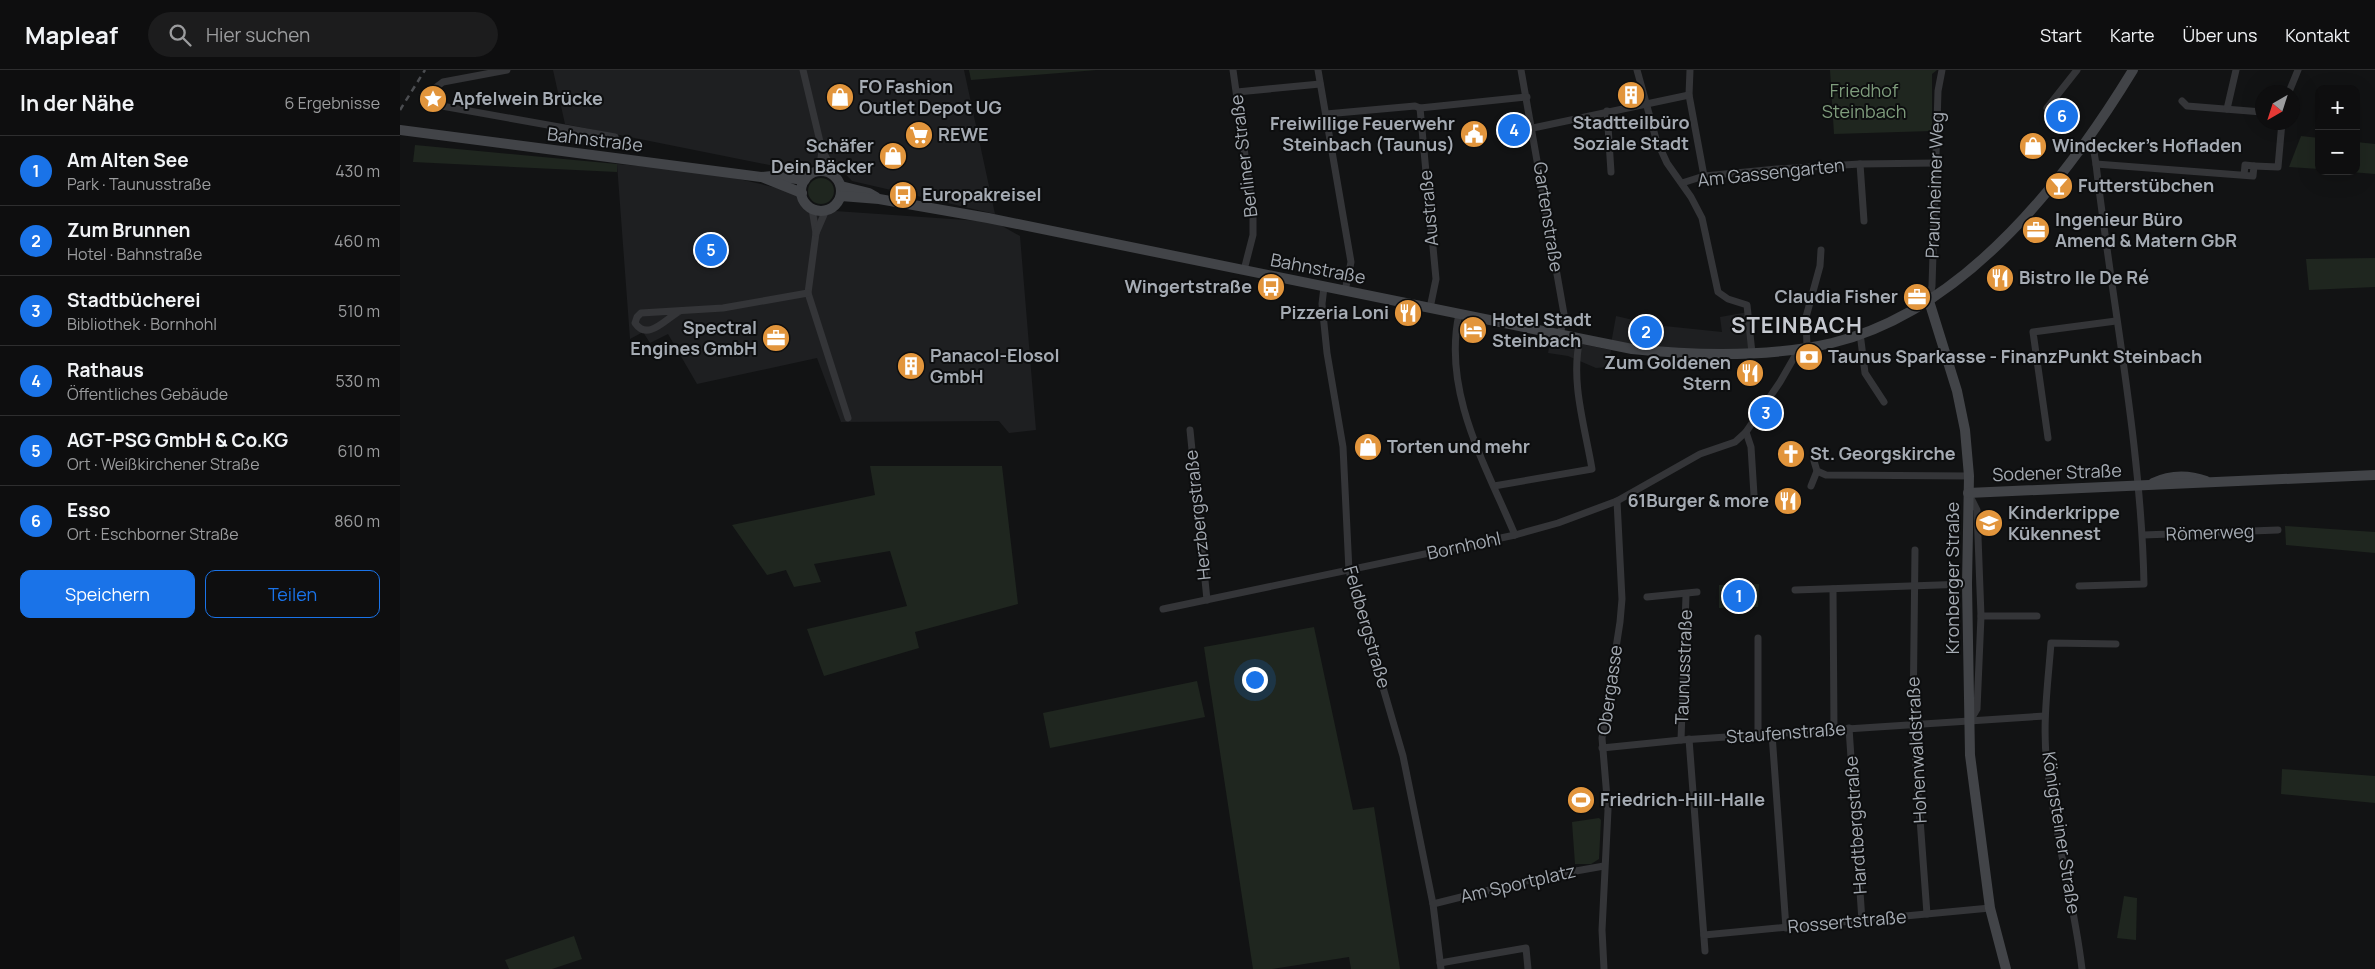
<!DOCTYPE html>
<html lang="de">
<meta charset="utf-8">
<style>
body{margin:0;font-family:Manrope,sans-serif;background:#1c1c1d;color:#f1f3f6}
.controls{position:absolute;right:15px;top:15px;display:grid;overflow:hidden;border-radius:10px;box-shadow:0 5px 20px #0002}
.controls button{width:45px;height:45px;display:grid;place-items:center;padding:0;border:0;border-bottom:1px solid #2e2e2f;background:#0e0e0f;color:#f1f3f6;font:25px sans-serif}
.compass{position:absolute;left:1855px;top:15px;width:45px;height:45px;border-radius:50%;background:#0e0e0f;box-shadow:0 5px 20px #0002;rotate:219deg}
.you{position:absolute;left:854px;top:609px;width:18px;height:18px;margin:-12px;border:4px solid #fff;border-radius:50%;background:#1a73e8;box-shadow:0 0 0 8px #1a73e833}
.badge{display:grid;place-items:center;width:32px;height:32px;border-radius:50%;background:#1a73e8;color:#fff;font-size:16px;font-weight:700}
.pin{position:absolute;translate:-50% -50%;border:2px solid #fff;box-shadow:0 1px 5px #0006}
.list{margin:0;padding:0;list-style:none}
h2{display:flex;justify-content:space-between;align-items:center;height:65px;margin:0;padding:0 20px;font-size:21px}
h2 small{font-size:16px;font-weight:400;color:#9b9c9e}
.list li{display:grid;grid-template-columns:32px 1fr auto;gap:15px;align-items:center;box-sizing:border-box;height:70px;padding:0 20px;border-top:1px solid #2e2e2f}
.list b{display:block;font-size:19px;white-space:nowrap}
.list p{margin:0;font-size:16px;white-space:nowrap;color:#9b9c9e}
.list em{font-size:16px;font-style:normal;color:#9b9c9e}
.actions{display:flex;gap:10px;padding:15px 20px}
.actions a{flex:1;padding:11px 0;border:1px solid #1a73e8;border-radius:10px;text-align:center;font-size:18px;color:#1a73e8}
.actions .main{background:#1a73e8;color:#fff}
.icon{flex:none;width:28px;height:28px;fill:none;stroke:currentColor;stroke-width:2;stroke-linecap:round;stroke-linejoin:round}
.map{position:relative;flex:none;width:1975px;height:899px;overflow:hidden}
header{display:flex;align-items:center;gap:30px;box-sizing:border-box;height:70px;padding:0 25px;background:#0e0e0f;border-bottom:1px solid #2e2e2f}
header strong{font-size:24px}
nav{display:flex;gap:28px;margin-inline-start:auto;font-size:18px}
.search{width:350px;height:45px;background:#1c1c1d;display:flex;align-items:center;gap:12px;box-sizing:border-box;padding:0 18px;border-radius:28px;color:#9b9c9e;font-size:19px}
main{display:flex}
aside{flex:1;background:#0e0e0f}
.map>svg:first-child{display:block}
.built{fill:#1e1f21}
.green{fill:#1f261f}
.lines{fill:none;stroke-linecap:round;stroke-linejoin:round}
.street{stroke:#343538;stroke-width:7}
.secondary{stroke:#424448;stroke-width:10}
.rail{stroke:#4b4d51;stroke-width:2.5;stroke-dasharray:6 5;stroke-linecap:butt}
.labels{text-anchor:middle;stroke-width:4;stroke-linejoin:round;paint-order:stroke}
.poi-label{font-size:18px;font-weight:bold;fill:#a5abb3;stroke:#0d0e0f;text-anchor:start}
.park-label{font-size:18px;fill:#7f9d7d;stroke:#0d0e0f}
.street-label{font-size:18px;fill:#a5abb3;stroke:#0d0e0f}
.district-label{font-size:22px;font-weight:bold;letter-spacing:1px;fill:#c6c9d0;stroke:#0d0e0f}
</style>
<header>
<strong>Mapleaf</strong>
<div class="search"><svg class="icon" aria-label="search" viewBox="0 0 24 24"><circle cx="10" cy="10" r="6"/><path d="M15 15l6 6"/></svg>Hier suchen</div>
<nav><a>Start</a><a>Karte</a><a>Über uns</a><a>Kontakt</a></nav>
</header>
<main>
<aside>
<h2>In der Nähe<small>6 Ergebnisse</small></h2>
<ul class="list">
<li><span class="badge">1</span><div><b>Am Alten See</b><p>Park · Taunusstraße</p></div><em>430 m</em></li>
<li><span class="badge">2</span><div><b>Zum Brunnen</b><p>Hotel · Bahnstraße</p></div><em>460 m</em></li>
<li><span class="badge">3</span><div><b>Stadtbücherei</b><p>Bibliothek · Bornhohl</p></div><em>510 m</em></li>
<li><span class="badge">4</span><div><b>Rathaus</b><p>Öffentliches Gebäude</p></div><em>530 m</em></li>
<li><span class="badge">5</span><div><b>AGT-PSG GmbH &amp; Co.KG</b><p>Ort · Weißkirchener Straße</p></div><em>610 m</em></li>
<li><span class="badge">6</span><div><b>Esso</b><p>Ort · Eschborner Straße</p></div><em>860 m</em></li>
</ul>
<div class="actions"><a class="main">Speichern</a><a>Teilen</a></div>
</aside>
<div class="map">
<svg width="1975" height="899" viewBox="0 0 1975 899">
<rect width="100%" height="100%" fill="#121314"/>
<!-- built -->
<g class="built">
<path d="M153,0H564L595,144L452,111L435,93L409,96L399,101L165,54Z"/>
<path d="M217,94L308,102L395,122L406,139L595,152L620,166L636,360L609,363L599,351L441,352L417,288L297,314L268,264L250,273L243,262L230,269Z"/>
<path d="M1348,242L1352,283L1211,274L1216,246L1255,255L1322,262L1320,247Z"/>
<path d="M1151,268L1211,280L1208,297L1196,298L1168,286L1148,283Z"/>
</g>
<!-- green -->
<g class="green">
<path d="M569,0H697L571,10Z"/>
<path d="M1430,0H1537L1532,4V61L1434,64Z"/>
<path d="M1901,66L1919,68V99L1889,97Z"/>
<path d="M1956,72L1975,74V104L1939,101H1956Z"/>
<path d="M15,75L217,94V102L13,92Z"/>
<circle cx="421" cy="121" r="13"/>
<path d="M1975,188V217L1909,220L1906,189Z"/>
<path d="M470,396H602L618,534L515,562L519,578L424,606L407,559L507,536L490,481L414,494L421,512L394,517L386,500L367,505L332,455L475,425Z"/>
<path d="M1885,456L1975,462V483L1886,475Z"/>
<path d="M1359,514L1358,537L1319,538V515Z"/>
<path d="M914,557L953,740L974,737L1000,899H951L949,887L872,899H853L804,577Z"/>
<path d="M797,611L805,647L650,678L643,643Z"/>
<path d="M1882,699L1975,706V733L1881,724Z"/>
<path d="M1199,748L1201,750L1199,789L1191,794H1175L1172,752Z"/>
<path d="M1724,826L1737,828L1736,870L1717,868Z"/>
<path d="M174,866L182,889L152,899H109L105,890Z"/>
</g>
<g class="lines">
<!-- street -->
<g class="street">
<path d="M107,0L43,12L35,18L25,33L215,67"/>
<path d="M403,0L422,80L428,91L429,102"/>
<path d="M833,0L853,142V165L844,200"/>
<path d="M918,0L951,192L945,221"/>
<path d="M1121,0L1164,244L1160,266"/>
<path d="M1237,0L1256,69L1267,93L1291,127L1302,148L1318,222L1328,229L1347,235L1352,283"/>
<path d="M1290,0L1289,25L1304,106"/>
<path d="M837,22L920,14"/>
<path d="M1889,22L1898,0"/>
<path d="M1782,31L1787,36L1862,42"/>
<path d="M1020,38L1036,209L1030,238"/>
<path d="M1647,38L1677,0"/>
<path d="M1827,39L1836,0"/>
<path d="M1207,41L1211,102"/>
<path d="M926,44L1015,36L1020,38L1127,27"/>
<path d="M1133,58L1289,25"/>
<path d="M1460,94L1464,151"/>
<path d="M1696,94C1749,98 1801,102 1853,106L1854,96L1845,95L1844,105"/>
<path d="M1854,96L1878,97L1882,52"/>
<path d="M419,101L422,81"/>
<path d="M1282,113L1304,106L1377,99L1460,94L1536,93"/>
<path d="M412,139L416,163L408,223L448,348"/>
<path d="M416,163L426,140"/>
<path d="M924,217L922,234L927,283L943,377L949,501L1003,686L1033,834L1041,899"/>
<path d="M1529,231L1532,216L1538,21L1542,0"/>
<path d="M280,241C266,248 248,272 235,253L237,247L241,243L323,238L408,223"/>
<path d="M1059,244C1042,322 1086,396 1115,465"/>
<path d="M1460,263L1465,303L1484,332"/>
<path d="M1407,278L1406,247L1420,196L1421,180"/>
<path d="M790,360L807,530"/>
<path d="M1346,362L1351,377L1354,425"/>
<path d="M1648,368L1633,262L1716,251"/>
<path d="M1414,391L1417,401L1426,405L1569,406"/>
<path d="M1094,416L1192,399C1185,357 1170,311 1180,269"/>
<path d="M1411,416L1417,401"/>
<path d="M1743,465L1878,460"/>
<path d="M1515,480L1513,654L1527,844"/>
<path d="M1679,516L1744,514C1741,373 1712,234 1696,94L1694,82L1686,72"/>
<path d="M1433,519L1434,660"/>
<path d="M1395,520L1567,514"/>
<path d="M1247,527L1297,522"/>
<path d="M763,539L1115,465L1158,453L1217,431L1300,384L1335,372L1346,362L1380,312L1399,279"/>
<path d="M1581,546H1637"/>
<path d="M1358,568V665"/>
<path d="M1570,651L1577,639L1581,546L1577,440L1570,426"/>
<path d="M1449,658L1462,851"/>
<path d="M1372,664L1386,858"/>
<path d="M1289,669L1305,881"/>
<path d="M1281,670L1286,525"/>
<path d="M1202,678L1281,670L1645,646"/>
<path d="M1033,834L1142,807L1204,796"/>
<path d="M1304,865L1590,838"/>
<path d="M1040,893L1126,878L1128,899"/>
<path d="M1204,899L1202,860L1208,740L1202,668L1220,552L1222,529L1217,431"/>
<path d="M1682,899C1674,830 1654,764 1647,695C1642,655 1648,613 1651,573L1716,574"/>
</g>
<!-- secondary -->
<g class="secondary">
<path d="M0,60L361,107L372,106L405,110"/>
<circle cx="421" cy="121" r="20"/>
<path d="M362,107L402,123"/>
<path d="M441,116L469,123L476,127"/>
<path d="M441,126L479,129L588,148L1232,279C1298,286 1367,288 1432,273C1564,241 1666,110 1733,0"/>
<path d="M1529,231L1557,321L1565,360L1569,406L1567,514L1570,685L1590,838L1606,899"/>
<path d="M1753,413C1770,405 1789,405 1806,411"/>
<path d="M1568,423L1975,405"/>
</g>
<!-- rail -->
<path class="rail" d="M0,40L25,0"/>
</g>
<!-- icons -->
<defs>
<symbol id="building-disc" viewBox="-11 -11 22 22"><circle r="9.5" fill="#e2953c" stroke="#0d0e0f"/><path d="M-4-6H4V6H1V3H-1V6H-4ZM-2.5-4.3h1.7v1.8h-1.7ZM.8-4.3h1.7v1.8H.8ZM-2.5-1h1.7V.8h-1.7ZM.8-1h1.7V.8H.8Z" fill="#fff"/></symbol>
<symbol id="shop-disc" viewBox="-11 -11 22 22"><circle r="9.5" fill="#e2953c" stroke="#0d0e0f"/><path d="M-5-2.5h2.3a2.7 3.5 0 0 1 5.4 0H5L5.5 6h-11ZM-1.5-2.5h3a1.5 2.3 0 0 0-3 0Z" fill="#fff"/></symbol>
<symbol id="sight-disc" viewBox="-11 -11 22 22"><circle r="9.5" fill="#e2953c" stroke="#0d0e0f"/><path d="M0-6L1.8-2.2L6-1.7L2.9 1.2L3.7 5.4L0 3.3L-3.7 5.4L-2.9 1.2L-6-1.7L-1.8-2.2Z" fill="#fff"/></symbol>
<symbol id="civic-disc" viewBox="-11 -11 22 22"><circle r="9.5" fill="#e2953c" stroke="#0d0e0f"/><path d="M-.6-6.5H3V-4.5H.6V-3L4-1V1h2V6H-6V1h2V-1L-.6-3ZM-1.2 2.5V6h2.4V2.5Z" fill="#fff"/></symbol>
<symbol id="supermarket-disc" viewBox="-11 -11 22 22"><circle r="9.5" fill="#e2953c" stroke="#0d0e0f"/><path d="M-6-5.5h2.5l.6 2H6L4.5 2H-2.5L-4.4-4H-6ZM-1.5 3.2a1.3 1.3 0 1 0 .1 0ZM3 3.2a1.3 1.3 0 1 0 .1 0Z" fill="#fff"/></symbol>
<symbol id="bar-disc" viewBox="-11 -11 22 22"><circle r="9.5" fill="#e2953c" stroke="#0d0e0f"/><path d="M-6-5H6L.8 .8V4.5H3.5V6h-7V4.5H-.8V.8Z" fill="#fff"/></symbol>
<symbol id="bus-disc" viewBox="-11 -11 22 22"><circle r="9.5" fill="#e2953c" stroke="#0d0e0f"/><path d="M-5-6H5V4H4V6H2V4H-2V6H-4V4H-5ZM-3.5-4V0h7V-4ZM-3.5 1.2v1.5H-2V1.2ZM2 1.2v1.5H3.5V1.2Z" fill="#fff"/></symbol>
<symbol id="office-disc" viewBox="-11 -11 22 22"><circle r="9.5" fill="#e2953c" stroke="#0d0e0f"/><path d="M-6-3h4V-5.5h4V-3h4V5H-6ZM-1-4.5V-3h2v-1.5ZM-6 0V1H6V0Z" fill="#fff"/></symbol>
<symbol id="restaurant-disc" viewBox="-11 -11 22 22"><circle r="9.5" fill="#e2953c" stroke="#0d0e0f"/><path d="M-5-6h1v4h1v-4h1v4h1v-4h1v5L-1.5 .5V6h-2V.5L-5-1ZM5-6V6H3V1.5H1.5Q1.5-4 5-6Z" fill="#fff"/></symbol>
<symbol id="hotel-disc" viewBox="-11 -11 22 22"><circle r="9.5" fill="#e2953c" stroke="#0d0e0f"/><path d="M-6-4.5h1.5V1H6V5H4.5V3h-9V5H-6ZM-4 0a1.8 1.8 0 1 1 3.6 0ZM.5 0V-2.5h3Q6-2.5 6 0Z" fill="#fff"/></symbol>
<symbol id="bank-disc" viewBox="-11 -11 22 22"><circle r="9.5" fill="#e2953c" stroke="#0d0e0f"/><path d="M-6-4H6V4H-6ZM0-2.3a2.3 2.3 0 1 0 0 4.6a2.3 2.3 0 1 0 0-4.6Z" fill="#fff"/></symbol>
<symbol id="church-disc" viewBox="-11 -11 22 22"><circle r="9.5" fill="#e2953c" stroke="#0d0e0f"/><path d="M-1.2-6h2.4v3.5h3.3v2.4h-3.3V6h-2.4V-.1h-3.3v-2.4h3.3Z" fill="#fff"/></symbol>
<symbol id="school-disc" viewBox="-11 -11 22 22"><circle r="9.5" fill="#e2953c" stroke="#0d0e0f"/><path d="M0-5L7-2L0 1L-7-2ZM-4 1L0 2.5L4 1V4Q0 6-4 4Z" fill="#fff"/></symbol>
<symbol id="stadium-disc" viewBox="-11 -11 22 22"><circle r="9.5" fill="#e2953c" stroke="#0d0e0f"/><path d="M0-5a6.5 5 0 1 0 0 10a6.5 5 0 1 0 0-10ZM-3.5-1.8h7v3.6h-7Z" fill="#fff"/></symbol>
</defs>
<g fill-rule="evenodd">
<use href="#building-disc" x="1215" y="9" width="32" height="32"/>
<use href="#shop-disc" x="424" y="11" width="32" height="32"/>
<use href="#sight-disc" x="17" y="13" width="32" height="32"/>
<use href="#civic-disc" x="1058" y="48" width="32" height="32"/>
<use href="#supermarket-disc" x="503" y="49" width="32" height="32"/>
<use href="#shop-disc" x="1617" y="60" width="32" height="32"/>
<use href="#shop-disc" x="477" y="70" width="32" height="32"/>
<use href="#bar-disc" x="1643" y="100" width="32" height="32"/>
<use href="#bus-disc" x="487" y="109" width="32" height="32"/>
<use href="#office-disc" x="1620" y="144" width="32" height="32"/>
<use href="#restaurant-disc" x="1584" y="192" width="32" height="32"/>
<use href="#bus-disc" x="855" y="201" width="32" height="32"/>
<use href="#office-disc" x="1501" y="211" width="32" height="32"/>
<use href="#restaurant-disc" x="992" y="227" width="32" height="32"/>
<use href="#hotel-disc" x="1057" y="244" width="32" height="32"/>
<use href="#office-disc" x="360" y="252" width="32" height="32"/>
<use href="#bank-disc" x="1393" y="271" width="32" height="32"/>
<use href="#building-disc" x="495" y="280" width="32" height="32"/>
<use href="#restaurant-disc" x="1334" y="287" width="32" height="32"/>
<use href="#shop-disc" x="952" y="361" width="32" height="32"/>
<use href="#church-disc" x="1375" y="368" width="32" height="32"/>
<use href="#restaurant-disc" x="1372" y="415" width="32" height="32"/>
<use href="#school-disc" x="1573" y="437" width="32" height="32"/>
<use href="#stadium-disc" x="1165" y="714" width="32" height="32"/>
</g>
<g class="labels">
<!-- poi labels -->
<g class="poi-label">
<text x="459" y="23">FO Fashion<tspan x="459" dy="21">Outlet Depot UG</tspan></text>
<text x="52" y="35">Apfelwein Brücke</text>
<text x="1231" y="59" text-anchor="middle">Stadtteilbüro<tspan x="1231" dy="21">Soziale Stadt</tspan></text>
<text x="1055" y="60" text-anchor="end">Freiwillige Feuerwehr<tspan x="1055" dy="21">Steinbach (Taunus)</tspan></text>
<text x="538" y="71">REWE</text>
<text x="474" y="82" text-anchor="end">Schäfer<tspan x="474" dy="21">Dein Bäcker</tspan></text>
<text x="1652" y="82">Windecker's Hofladen</text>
<text x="1678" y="122">Futterstübchen</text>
<text x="522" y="131">Europakreisel</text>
<text x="1655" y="156">Ingenieur Büro<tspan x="1655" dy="21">Amend &amp; Matern GbR</tspan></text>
<text x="1619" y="214">Bistro Ile De Ré</text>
<text x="852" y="223" text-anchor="end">Wingertstraße</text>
<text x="1498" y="233" text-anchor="end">Claudia Fisher</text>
<text x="989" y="249" text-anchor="end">Pizzeria Loni</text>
<text x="1092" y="256">Hotel Stadt<tspan x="1092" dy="21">Steinbach</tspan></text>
<text x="357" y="264" text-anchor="end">Spectral<tspan x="357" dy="21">Engines GmbH</tspan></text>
<text x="530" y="292">Panacol-Elosol<tspan x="530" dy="21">GmbH</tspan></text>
<text x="1428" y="293">Taunus Sparkasse - FinanzPunkt Steinbach</text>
<text x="1331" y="299" text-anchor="end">Zum Goldenen<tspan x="1331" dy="21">Stern</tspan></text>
<text x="987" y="383">Torten und mehr</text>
<text x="1410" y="390">St. Georgskirche</text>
<text x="1369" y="437" text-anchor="end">61Burger &amp; more</text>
<text x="1608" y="449">Kinderkrippe<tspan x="1608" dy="21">Kükennest</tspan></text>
<text x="1200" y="736">Friedrich-Hill-Halle</text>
</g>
<!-- park labels -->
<g class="park-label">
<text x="1464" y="27">Friedhof<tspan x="1464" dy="21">Steinbach</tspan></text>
</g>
<!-- street labels -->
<g class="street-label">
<text transform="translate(195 70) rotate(7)" y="6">Bahnstraße</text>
<text transform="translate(844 86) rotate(-97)" y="6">Berliner Straße</text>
<text transform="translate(1371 103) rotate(-6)" y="6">Am Gassengarten</text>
<text transform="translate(1535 115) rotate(-88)" y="6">Praunheimer Weg</text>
<text transform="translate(1029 138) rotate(-95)" y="6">Austraße</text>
<text transform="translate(1148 147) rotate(81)" y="6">Gartenstraße</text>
<text transform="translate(918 199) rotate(11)" y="6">Bahnstraße</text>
<text transform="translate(1657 403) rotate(-2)" y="6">Sodener Straße</text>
<text transform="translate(798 445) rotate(-96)" y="6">Herzbergstraße</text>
<text transform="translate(1810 463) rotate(-2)" y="6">Römerweg</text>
<text transform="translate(1064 476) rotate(-12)" y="6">Bornhohl</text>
<text transform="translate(1553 508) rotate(-90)" y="6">Kronberger Straße</text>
<text transform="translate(967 557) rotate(74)" y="6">Feldbergstraße</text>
<text transform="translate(1284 597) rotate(-88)" y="6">Taunusstraße</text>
<text transform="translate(1210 620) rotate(-82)" y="6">Obergasse</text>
<text transform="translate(1386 663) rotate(-4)" y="6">Staufenstraße</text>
<text transform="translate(1517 680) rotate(-93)" y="6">Hohenwaldstraße</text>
<text transform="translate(1456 755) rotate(-94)" y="6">Hardtbergstraße</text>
<text transform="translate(1661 763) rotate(81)" y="6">Königsteiner Straße</text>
<text transform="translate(1118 814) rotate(-13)" y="6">Am Sportplatz</text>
<text transform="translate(1447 852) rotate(-5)" y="6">Rossertstraße</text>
</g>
<!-- district labels -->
<g class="district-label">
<text x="1397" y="263">STEINBACH</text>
</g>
</g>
</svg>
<div class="controls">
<button>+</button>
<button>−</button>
</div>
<svg class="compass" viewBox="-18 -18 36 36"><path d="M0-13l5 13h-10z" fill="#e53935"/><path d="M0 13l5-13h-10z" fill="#9b9c9e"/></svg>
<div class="you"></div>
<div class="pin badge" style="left:1339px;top:526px">1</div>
<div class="pin badge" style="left:1246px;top:262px">2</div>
<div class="pin badge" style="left:1366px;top:343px">3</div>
<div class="pin badge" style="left:1114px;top:60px">4</div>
<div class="pin badge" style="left:311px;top:180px">5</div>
<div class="pin badge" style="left:1662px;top:46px">6</div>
</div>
</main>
